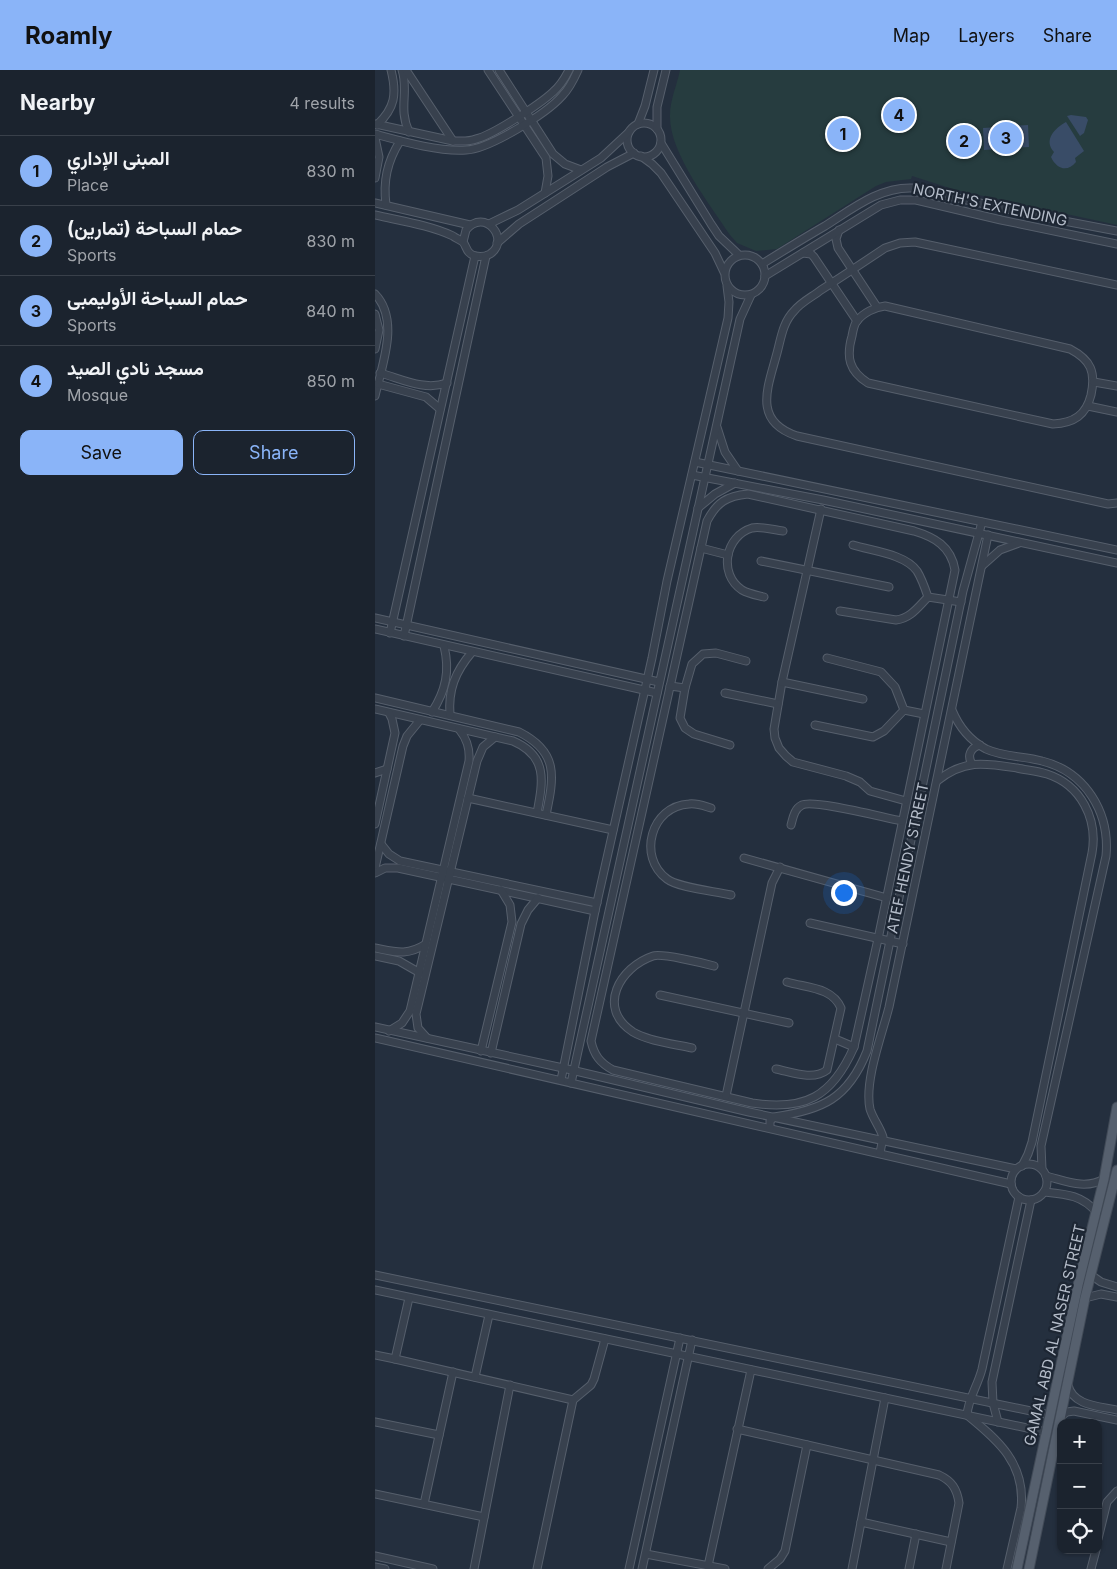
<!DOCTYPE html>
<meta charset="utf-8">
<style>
body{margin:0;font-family:Inter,Vazirmatn,sans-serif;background:#282f3a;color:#f1f3f6}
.controls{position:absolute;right:15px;bottom:15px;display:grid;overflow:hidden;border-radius:10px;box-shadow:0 1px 4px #0004}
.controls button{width:45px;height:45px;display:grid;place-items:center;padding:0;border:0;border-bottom:1px solid #39404a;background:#1b232e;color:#f1f3f6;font:25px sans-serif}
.you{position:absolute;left:468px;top:822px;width:18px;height:18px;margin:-12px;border:4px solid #fff;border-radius:50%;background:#1a73e8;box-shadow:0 0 0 8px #1a73e833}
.badge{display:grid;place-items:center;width:32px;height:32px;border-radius:50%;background:#8ab4f8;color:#111;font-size:16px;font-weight:700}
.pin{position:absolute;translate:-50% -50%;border:2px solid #fff;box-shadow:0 1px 5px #0006}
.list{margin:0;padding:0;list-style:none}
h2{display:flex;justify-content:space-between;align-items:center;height:65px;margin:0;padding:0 20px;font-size:21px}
h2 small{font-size:16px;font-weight:400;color:#a0a4aa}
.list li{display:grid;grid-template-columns:32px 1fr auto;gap:15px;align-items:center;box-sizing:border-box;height:70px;padding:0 20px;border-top:1px solid #39404a}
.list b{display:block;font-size:19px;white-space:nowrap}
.list p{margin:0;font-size:16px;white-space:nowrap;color:#a0a4aa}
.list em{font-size:16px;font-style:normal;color:#a0a4aa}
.actions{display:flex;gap:10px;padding:15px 20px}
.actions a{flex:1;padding:11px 0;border:1px solid #8ab4f8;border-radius:10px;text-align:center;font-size:18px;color:#8ab4f8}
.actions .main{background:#8ab4f8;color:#111}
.icon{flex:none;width:28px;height:28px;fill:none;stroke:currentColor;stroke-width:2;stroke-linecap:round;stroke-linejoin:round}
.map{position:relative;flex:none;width:742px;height:1499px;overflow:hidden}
header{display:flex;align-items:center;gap:30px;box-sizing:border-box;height:70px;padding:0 25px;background:#8ab4f8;color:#111}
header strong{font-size:24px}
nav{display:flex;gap:28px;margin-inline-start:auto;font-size:18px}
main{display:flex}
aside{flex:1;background:#1b232e}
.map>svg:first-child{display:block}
.green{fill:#263c3f}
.water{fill:#394c67}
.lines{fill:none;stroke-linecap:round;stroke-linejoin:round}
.minor-casing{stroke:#565f6c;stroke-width:9}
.major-casing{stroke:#414a57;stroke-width:11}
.minor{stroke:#38414e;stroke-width:7}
.major{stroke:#56606e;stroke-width:9}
.labels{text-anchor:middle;stroke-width:4.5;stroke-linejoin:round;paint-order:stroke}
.street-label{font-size:15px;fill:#b4bcc9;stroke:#1d2633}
</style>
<header>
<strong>Roamly</strong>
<nav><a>Map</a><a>Layers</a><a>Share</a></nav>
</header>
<main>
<aside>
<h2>Nearby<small>4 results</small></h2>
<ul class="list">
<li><span class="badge">1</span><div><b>المبنى الإداري</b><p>Place</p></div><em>830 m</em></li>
<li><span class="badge">2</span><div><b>حمام السباحة (تمارين)</b><p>Sports</p></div><em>830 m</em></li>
<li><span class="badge">3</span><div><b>حمام السباحة الأوليمبى</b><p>Sports</p></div><em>840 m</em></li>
<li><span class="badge">4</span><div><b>مسجد نادي الصيد</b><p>Mosque</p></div><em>850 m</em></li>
</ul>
<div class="actions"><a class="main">Save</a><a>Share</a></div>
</aside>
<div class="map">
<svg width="742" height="1499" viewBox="0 0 742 1499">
<rect width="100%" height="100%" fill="#242f3e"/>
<!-- green -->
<path class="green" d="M305,0H742V155L581,120L537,106L536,109L511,112L501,116L402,179L381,181L362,173L355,165C335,134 294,83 295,45C295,30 302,15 305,0Z"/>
<!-- water -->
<g class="water">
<path d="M696,45L711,47L713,50L709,63L705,66L692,46Z"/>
<path d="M691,52L709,81L700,88L701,92C693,102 682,100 676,87L679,82C668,70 680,58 691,52Z"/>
<path d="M653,55L654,77L609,80L608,58Z"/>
<path d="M598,59L600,81L580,83L578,61Z"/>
</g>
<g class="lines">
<defs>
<g id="minor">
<path d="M27,0C34,22 23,38 34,62"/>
<path d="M31,0L78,71"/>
<path d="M113,0L171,88L173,106L170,123"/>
<path d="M124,0L178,84L190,94L206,100"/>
<circle cx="269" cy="70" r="17"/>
<path d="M0,54L78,71C86,71 94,72 101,69C118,65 165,34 178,22C185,16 190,8 194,0"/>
<path d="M263,54L270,36L279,0"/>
<path d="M2,55C20,38 22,24 16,0"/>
<path d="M282,59V37L291,0"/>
<path d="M0,64C26,71 64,82 91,80C114,79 171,44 187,26C194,19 199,9 203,0"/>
<path d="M0,68L4,87L0,108"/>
<path d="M286,73L336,154L344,166L364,185"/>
<path d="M266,86L277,94L286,103L340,183L349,202"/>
<path d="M0,133L95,155"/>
<path d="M11,135C8,111 12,92 25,71"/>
<path d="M0,145C26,151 54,155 78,166C80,168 86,170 88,172C92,177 91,183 100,186C105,187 110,187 115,184C136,170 110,137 91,160L88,172"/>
<path d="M114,154L143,140L226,88L254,62"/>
<path d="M464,160L461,169L463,178L502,237"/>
<path d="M122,173L144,154L232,97L259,83"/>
<path d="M428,183L436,184L439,187L482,251"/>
<circle cx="370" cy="205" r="20"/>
<path d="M387,194C408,181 429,168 450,156C477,139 504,117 537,118L668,147L742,161"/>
<path d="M390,206L506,135L525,130H541L626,150L742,174"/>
<path d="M742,215L540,172L525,173L510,178C489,192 468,206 446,220C437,227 426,232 419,241C408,252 406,268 402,283C393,317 377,351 422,366L733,434L742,433"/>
<path d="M0,224C25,250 7,295 0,326"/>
<path d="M510,236L695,279C716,290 721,302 716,325C711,345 699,353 678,354L493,313C474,301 471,287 477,266C478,261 479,254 482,251C488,243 500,237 510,236Z"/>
<path d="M0,244L4,260L0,279"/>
<path d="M5,303C27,309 49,321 72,313"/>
<path d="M719,312L742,316"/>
<path d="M3,314L51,327L65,339"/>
<path d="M713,336L742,342"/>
<path d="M342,357L350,382L363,401"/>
<path d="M320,392L742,480"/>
<path d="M317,405L448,430L742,493"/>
<path d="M373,424L539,461C559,467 576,476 580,500L503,869L479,977C457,1027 430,1041 377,1033L238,1000C225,993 219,985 216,971L332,451C342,432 352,426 373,424Z"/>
<path d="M323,438L340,424L360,413"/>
<path d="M446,439L407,612L399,659L400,668L404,678L411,686L418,692L471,706L485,712L495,721L531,731"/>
<path d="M326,478L353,485"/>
<path d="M386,491L514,517"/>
<path d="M607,496L625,480L644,473"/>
<path d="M389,527C381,525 374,524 367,520C343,504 350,466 377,458C386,456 399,460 408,461"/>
<path d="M553,527L586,532"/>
<path d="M465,541L521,550C536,548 543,537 553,527C550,518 547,509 542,501C530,484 497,481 478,475"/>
<path d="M0,548L284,612"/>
<path d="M0,559L282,623"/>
<path d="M15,563L100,186"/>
<path d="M29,566L111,186"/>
<path d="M407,612L488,629"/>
<path d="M295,616L310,618"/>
<path d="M350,623L403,634"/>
<path d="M0,628L144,662C184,682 179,707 171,745"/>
<path d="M0,639L138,671C173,686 168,711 162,743"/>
<path d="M529,640L549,644"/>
<path d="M577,640C584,657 594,670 611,679C628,687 649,686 667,691C711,702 735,743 731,786L666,1076L667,1099"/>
<path d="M57,642C71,620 75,601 69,576"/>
<path d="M75,645C73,620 80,602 97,582"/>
<path d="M440,655L498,667L509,661L529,640L520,617L506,602L452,588"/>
<path d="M355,675L319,664L310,658L305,648L310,618L317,594L328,584L341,583L371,591"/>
<path d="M597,694C592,686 595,678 605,675"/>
<path d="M0,703L12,699"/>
<path d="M562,711C589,689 610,693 642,698C651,700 662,701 672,704C706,715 723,749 717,783L657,1072L653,1084L647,1096"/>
<path d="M93,728L238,760"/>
<path d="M336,738C329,736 322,733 314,734C276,736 262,787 292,809C304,818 339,821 356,825"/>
<path d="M0,754L20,663L17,649L14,643"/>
<path d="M416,755C418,748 419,739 427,735C438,729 510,748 527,751"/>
<path d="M6,774L14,784L25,791L222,833"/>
<path d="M369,788L512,828"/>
<path d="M0,798L28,676L32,666L45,650"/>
<path d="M0,803L10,798H23L220,841"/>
<path d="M435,853L528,874"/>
<path d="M0,878C21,882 32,886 51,874"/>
<path d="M0,886L24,891L45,903"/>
<path d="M285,925L414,953"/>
<path d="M0,957L188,998L374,1042L641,1099"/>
<path d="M14,961L27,953L35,941L94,691C95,678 92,669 84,659"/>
<path d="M0,968L636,1114"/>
<path d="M52,968L43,958L41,944L102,691L108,677L120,667"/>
<path d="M460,969L479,977"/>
<path d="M317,978C299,974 273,971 258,962C221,938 245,897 278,886C286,883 328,893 339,896"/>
<path d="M106,981L137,852L135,835L126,820"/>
<path d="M116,983L146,854L153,840L163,828"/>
<path d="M401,999C416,1002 438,1011 452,1000L466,938C457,917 432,918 412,912"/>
<path d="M186,1010L220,841L277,588L292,511L353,248L354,232L352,216"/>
<path d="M196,1013L365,249L376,225"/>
<path d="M351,1026L397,813L405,797"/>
<path d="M395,1058V1051L399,1047C447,1040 473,1029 492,981L588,521L607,452"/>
<path d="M505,1083L508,1067C505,1057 498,1049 495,1039C489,1011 507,965 514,937L613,465"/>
<circle cx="654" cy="1112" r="18"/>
<path d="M671,1106C691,1111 710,1120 729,1109"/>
<path d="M669,1122C690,1124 708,1125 722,1143"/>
<path d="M0,1205L675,1345"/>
<path d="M716,1205L726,1212L742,1217"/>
<path d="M0,1220L671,1362"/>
<path d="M710,1228L726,1224L742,1227"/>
<path d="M0,1285L20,1289L198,1330"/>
<path d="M20,1289L34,1228"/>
<path d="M100,1307L114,1245"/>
<path d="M693,1315C698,1336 724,1336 742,1340"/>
<path d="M686,1346L692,1342L699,1341L742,1350"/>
<path d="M0,1352L64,1365"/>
<path d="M623,1352L618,1333L617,1312L656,1130"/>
<path d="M362,1359L564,1405C577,1411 582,1419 584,1433L571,1499"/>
<path d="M0,1424L109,1447"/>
<path d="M49,1434L78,1302"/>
<path d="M486,1452L576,1472"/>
<path d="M723,1469L732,1432L742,1421"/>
<path d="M271,1484L350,1499"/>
<path d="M0,1486L58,1499"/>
<path d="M333,1496L376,1300"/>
<path d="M0,1497L10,1499"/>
<path d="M99,1499L135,1315"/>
<path d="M162,1499L198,1330L216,1315L219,1309L230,1269"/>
<path d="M254,1499L305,1268"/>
<path d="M267,1499L317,1270"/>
<path d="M393,1499L405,1489L410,1481L432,1375"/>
<path d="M477,1499L510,1328"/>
<path d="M534,1499L541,1464"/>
<path d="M632,1499L646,1438C651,1394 623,1370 592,1345C593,1329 603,1315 607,1299L644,1127"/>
<path d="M716,1499L721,1480"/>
</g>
<g id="major">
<path d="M642,1499L703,1215L729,1109L742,1037"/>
<path d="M654,1499L710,1228L742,1100"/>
</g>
</defs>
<!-- minor casing -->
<use href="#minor" class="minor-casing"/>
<!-- major casing -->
<use href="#major" class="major-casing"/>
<!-- minor -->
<use href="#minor" class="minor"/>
<!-- major -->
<use href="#major" class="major"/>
</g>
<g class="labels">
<!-- street labels -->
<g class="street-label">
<text transform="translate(615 135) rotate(12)" y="5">NORTH'S EXTENDING</text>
<text transform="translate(533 788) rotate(-78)" y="5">ATEF HENDY STREET</text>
<text transform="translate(680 1265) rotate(-77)" y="5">GAMAL ABD AL NASER STREET</text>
</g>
</g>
</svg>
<div class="controls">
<button>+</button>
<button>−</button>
<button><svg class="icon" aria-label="locate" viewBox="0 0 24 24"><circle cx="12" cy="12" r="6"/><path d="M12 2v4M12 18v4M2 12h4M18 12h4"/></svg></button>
</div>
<div class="you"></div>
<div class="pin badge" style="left:468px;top:64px">1</div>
<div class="pin badge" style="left:589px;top:71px">2</div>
<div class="pin badge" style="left:631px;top:68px">3</div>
<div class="pin badge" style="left:524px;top:45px">4</div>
</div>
</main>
